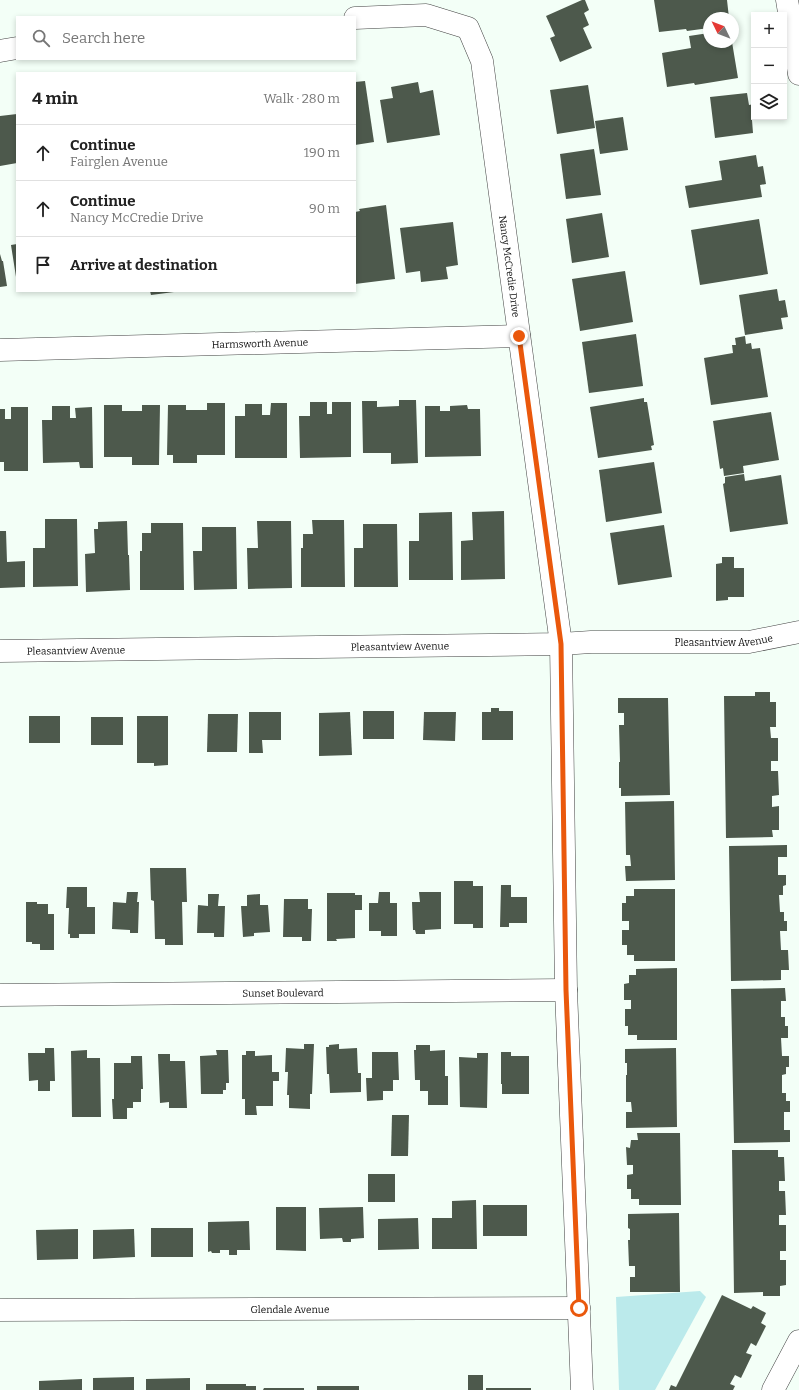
<!DOCTYPE html>
<meta charset="utf-8">
<style>
body{margin:0;font-family:Bitter,serif;background:#f6f6f6;color:#222}
.controls{position:absolute;right:12px;top:12px;display:grid;overflow:hidden;border-radius:0px;box-shadow:0 2px 6px #0003}
.controls button{width:36px;height:36px;display:grid;place-items:center;padding:0;border:0;border-bottom:1px solid #e0e0e0;background:#fff;color:#222;font:20px sans-serif}
.compass{position:absolute;left:703px;top:12px;width:36px;height:36px;border-radius:50%;background:#fff;box-shadow:0 2px 6px #0003;rotate:313deg}
.stop{position:absolute;width:12px;height:12px;margin:-9px;border:3px solid #ea580c;border-radius:50%;background:#fff}
.stop.end{background:#ea580c;border-color:#fff;box-shadow:0 1px 4px #0008}
.list{margin:0;padding:0;list-style:none}
h2{display:flex;justify-content:space-between;align-items:center;height:52px;margin:0;padding:0 16px;font-size:17px}
h2 small{font-size:13px;font-weight:400;color:#767676}
.list li{display:grid;grid-template-columns:26px 1fr auto;gap:12px;align-items:center;box-sizing:border-box;height:56px;padding:0 16px;border-top:1px solid #e0e0e0}
.list b{display:block;font-size:15px;white-space:nowrap}
.list p{margin:0;font-size:13px;white-space:nowrap;color:#767676}
.list em{font-size:13px;font-style:normal;color:#767676}
.icon{flex:none;width:22px;height:22px;fill:none;stroke:currentColor;stroke-width:2;stroke-linecap:round;stroke-linejoin:round}
.map{position:relative;flex:none;width:799px;height:1390px;overflow:hidden}
.search{position:absolute;background:#fff;box-shadow:0 2px 6px #0003;left:16px;top:16px;width:340px;height:44px;display:flex;align-items:center;gap:10px;box-sizing:border-box;padding:0 14px;border-radius:0px;color:#767676;font-size:15px}
.panel{position:absolute;background:#fff;box-shadow:0 2px 6px #0003;left:16px;top:72px;width:340px;height:220px;border-radius:0px}
.map>svg:first-child{display:block}
.green{fill:#bbeaeb}
.building{fill:#4d594c}
.lines{fill:none;stroke-linecap:round;stroke-linejoin:round}
.street-casing{stroke:#434343;stroke-width:23}
.street{stroke:#fff;stroke-width:22}
.route{stroke:#ea580c;stroke-width:5}
.labels{text-anchor:middle;stroke-width:4;stroke-linejoin:round;paint-order:stroke}
.street-label{font-size:10px;fill:#101010;stroke:#fff}
</style>
<div class="map">
<svg width="799" height="1390" viewBox="0 0 799 1390">
<rect width="100%" height="100%" fill="#f3fff7"/>
<!-- green -->
<path class="green" d="M700,1291L706,1297L655,1390H619L616,1297Z"/>
<!-- building -->
<g class="building">
<path d="M582,0H585L589,10L584,13L589,25L583,28L592,48L560,62L550,38L555,36L546,16Z"/>
<path d="M654,0H727L729,18H709V28L687,31L686,29L659,32Z"/>
<path d="M709,33V42H732L738,78L695,85L694,83L667,87L662,53L691,48L689,36Z"/>
<path d="M365,81L374,142L355,145V82Z"/>
<path d="M418,82L420,93L433,90L440,135L387,143L380,100L393,98L391,87Z"/>
<path d="M588,85L595,128L557,134L550,90Z"/>
<path d="M747,93L749,105L754,104V117H756V119L752,120L753,133L715,138L710,97Z"/>
<path d="M17,114V163L0,166V116Z"/>
<path d="M623,117L628,150L600,154L595,121Z"/>
<path d="M594,149L601,195L566,199L560,154Z"/>
<path d="M756,155L758,167L763,166L766,184L760,185L762,197L689,208L685,186L722,180L719,161Z"/>
<path d="M386,205L395,279L355,284V212L360,211L359,209Z"/>
<path d="M602,213L609,257L572,263L566,219Z"/>
<path d="M759,219L768,274L700,285L691,230Z"/>
<path d="M453,222L458,265L446,267L448,279L421,282L420,271L406,273L400,228Z"/>
<path d="M17,244V277H16L11,245Z"/>
<path d="M0,254L2,261H3L7,286L0,287Z"/>
<path d="M625,271L633,322L580,331L572,279Z"/>
<path d="M777,289L779,301L785,300L788,317L781,318L783,329L745,335L739,295Z"/>
<path d="M150,291H174V292L151,295Z"/>
<path d="M636,334L643,386L589,393L582,342Z"/>
<path d="M745,336L746,344L751,343L752,349L760,348L768,397L711,405L704,358L733,353L732,345H736L735,338Z"/>
<path d="M644,398V402H647L654,445L651,446L652,450L598,458L590,407Z"/>
<path d="M399,400H416L418,463L391,464V453H363L362,401H377V407L399,406Z"/>
<path d="M310,402H327V414H332V402H351V457L300,458L299,416H310Z"/>
<path d="M207,403H225V455H197V463H173V455H167L168,405H186V410H207Z"/>
<path d="M271,403H287V458H235V416H245V404H262V415H270Z"/>
<path d="M104,405H122V411H142V405H160L159,465H132V457H104Z"/>
<path d="M467,405L468,409H480L481,456L425,457V406H440V411H450V406Z"/>
<path d="M52,406H70V418H76L75,408L92,407L93,468H80L79,462L43,463L42,420H52Z"/>
<path d="M11,407H28V471H4V462H0V409H5V419H11Z"/>
<path d="M771,412L779,460L743,466L744,473L724,476L723,468L720,469L713,421Z"/>
<path d="M654,462L662,513L606,522L599,470Z"/>
<path d="M744,474L745,481L781,475L788,524L730,532L723,484L725,483V477Z"/>
<path d="M504,511L505,579L461,580V541L473,540L472,512Z"/>
<path d="M452,512L453,580H409V541H419V513Z"/>
<path d="M45,519H77L78,586L33,587V548H45Z"/>
<path d="M312,520H344L345,587H301V548H303V534H313Z"/>
<path d="M127,521L128,555H129L130,590L86,592L85,554L95,553L94,529H98V522Z"/>
<path d="M257,521H291L292,588L248,589L247,548H258Z"/>
<path d="M151,523H183L184,590H140V551H142V533H151Z"/>
<path d="M363,524H397L398,587H354V548H363Z"/>
<path d="M664,525L672,577L618,585L610,533Z"/>
<path d="M202,527H236L237,589L194,590L193,551H202Z"/>
<path d="M0,531H6L7,562L25,561V587L0,588Z"/>
<path d="M722,557H734V568H744V597H728V600L716,601V564L722,563Z"/>
<path d="M755,692H770V702H776V727H770L771,738H778V761H771V771H778L779,795L772,796V807L779,806V830H772L773,837L726,838L724,696H755Z"/>
<path d="M618,698H668L670,795L621,796V788H619V762H620L619,725H624V713H618Z"/>
<path d="M491,708H499V711H513V740H482V712H491Z"/>
<rect x="363" y="711" width="31" height="28"/>
<path d="M249,712H281V740H262L263,753H249Z"/>
<path d="M350,712L352,755L319,756V713Z"/>
<path d="M424,712H456L455,741L423,740Z"/>
<path d="M208,714H238L237,752H207Z"/>
<rect x="29" y="716" width="31" height="27"/>
<path d="M137,716H168V765L154,766V763H137Z"/>
<rect x="91" y="717" width="32" height="28"/>
<path d="M674,801L675,880L626,881L625,866H631L630,855H626L625,802Z"/>
<path d="M787,845V857H778V875H786V885L783,886V895H779L780,912H784V921H787V931H780L781,950H788L789,970H781V980L731,981L729,846Z"/>
<path d="M150,868H186L187,902H182L183,945H165V939H155L154,901L151,900Z"/>
<path d="M454,881H473V886H483V928H473V924H454Z"/>
<path d="M501,885H511V897H527V923H509V927H500Z"/>
<path d="M67,887H87V907H95V934H79V938H70V934H68L69,908H66Z"/>
<path d="M634,889H675V961H634V955H627V945H622V930H629V921H622V903H626V896H634Z"/>
<path d="M127,892H138L137,902H139L138,933H130V930L112,929L113,902L126,903Z"/>
<path d="M379,892H390V903H397V936H381V931H369V903H378Z"/>
<path d="M419,892H441V929L425,930V934H416L415,930H413L412,902H420Z"/>
<path d="M327,893H355V895H362V910H355V938L336,939L337,941H327Z"/>
<path d="M208,894H219L218,906H225L224,937H214V933H197L198,905L208,906Z"/>
<path d="M260,894V905H268L270,932L254,933V936L243,937L241,906H247V895Z"/>
<path d="M284,899H308V909H312L311,941H302V937H283Z"/>
<path d="M26,902H37V904H48V914H54V950H40V944H32V942H26Z"/>
<path d="M677,968V1040H637V1035H628V1026H625V1009H631V1000H624V984L629,983V975H636V969Z"/>
<path d="M785,988L786,1001H781V1017H785V1026H788V1038H781L782,1056H789V1067H786V1074L782,1075V1093H786V1101H790V1112H784V1130H790V1142L734,1143L731,989Z"/>
<path d="M304,1044H314L312,1094H310V1109L289,1108V1095H287L288,1072H285L286,1048L304,1049Z"/>
<path d="M339,1044V1049L357,1048L358,1073H361V1092L330,1093L329,1074H327L326,1047H329V1045Z"/>
<path d="M416,1045H430V1051L445,1050V1076H448V1105H428V1091H420V1080H415L414,1050H416Z"/>
<path d="M45,1048H54L55,1081H50V1091H38V1080L29,1081L28,1053H45Z"/>
<path d="M676,1048L677,1127L626,1128V1112H632L631,1102H626V1075H627V1063H625V1049Z"/>
<path d="M87,1050V1058H100L101,1117H72L71,1051Z"/>
<path d="M216,1050H228L229,1083H226V1090H223V1094H201L200,1056L217,1055Z"/>
<path d="M246,1051H255V1056L272,1055V1072H279V1081H273V1106H256L257,1115H245V1099H242V1055H246Z"/>
<path d="M372,1052H398L399,1080H393V1091H383V1100L367,1101L366,1078H372Z"/>
<path d="M501,1052H511V1056H529V1094H502V1084H501Z"/>
<path d="M477,1053H488L487,1108L460,1107L459,1057L477,1058Z"/>
<path d="M158,1054H170V1061H185L187,1108H169V1102L160,1103Z"/>
<path d="M131,1056H142L143,1089H141V1102H133V1108H127V1119H113L112,1099H114V1063H131Z"/>
<path d="M392,1115H409L408,1156H391Z"/>
<path d="M637,1133H680L681,1205H639V1199H631V1189H627V1175L633,1174V1165H627L626,1147L630,1148L631,1140H638Z"/>
<path d="M732,1150H778V1157H784L785,1181H779V1191H785L786,1215H779V1225H786V1251H780V1260H786V1285L780,1286V1296H763V1292L734,1293Z"/>
<rect x="368" y="1174" width="27" height="28"/>
<path d="M476,1200L477,1249H432V1218H452V1201Z"/>
<rect x="483" y="1205" width="44" height="31"/>
<path d="M276,1207H306V1251L276,1250Z"/>
<path d="M363,1207L364,1238L351,1239V1242H343L342,1238L320,1239L319,1208Z"/>
<path d="M679,1213L680,1292H630V1277H635V1266H629L628,1240H630V1229L628,1228V1214Z"/>
<path d="M418,1218L419,1249L378,1250V1219Z"/>
<path d="M249,1221L250,1250H237V1255H229V1250H220V1253H212L211,1251L208,1252V1222Z"/>
<rect x="151" y="1228" width="42" height="29"/>
<path d="M78,1229V1259L37,1260L36,1230Z"/>
<path d="M134,1229L135,1257L93,1259V1230Z"/>
<path d="M722,1295L751,1309L753,1306L766,1313L761,1323L766,1326L756,1346L751,1343L746,1353L752,1355L741,1378L735,1375L730,1384L735,1386L733,1390H669L671,1385L676,1387Z"/>
<rect x="468" y="1375" width="15" height="15"/>
<path d="M134,1377V1390H93V1378Z"/>
<path d="M190,1378V1390H146V1379Z"/>
<path d="M82,1379V1390H39V1381Z"/>
<path d="M206,1384H246V1386H256V1390H206Z"/>
<rect x="317" y="1386" width="42" height="4"/>
<path d="M264,1388H304V1390H263Z"/>
<rect x="486" y="1388" width="45" height="2"/>
</g>
<g class="lines">
<defs>
<g id="street">
<path d="M787,0L799,74"/>
<path id="s1" d="M355,18L426,15L468,28L482,61L561,644L566,990L582,1390"/>
<path d="M0,51L17,48"/>
<path id="s2" d="M0,350L519,336"/>
<path id="s3" d="M0,651L561,644L591,642H749L799,632"/>
<path id="s4" d="M0,995L566,990"/>
<path id="s5" d="M0,1310L579,1308"/>
<path d="M773,1390L799,1341"/>
</g>
</defs>
<!-- street casing -->
<use href="#street" class="street-casing"/>
<!-- street -->
<use href="#street" class="street"/>
</g>
<g class="lines">
<!-- route -->
<path class="route" d="M519,336L561,644L566,990L579,1308"/>
</g>
<g class="labels">
<!-- street labels -->
<g class="street-label">
<text dy="4" stroke="none"><textPath href="#s1" startOffset="358">Nancy McCredie Drive</textPath></text>
<text dy="4" stroke="none"><textPath href="#s2" startOffset="260">Harmsworth Avenue</textPath></text>
<text dy="4" stroke="none"><textPath href="#s3" startOffset="724">Pleasantview Avenue</textPath></text>
<text dy="4" stroke="none"><textPath href="#s3" startOffset="400">Pleasantview Avenue</textPath></text>
<text dy="4" stroke="none"><textPath href="#s3" startOffset="76">Pleasantview Avenue</textPath></text>
<text dy="4" stroke="none"><textPath href="#s4" startOffset="283">Sunset Boulevard</textPath></text>
<text dy="4" stroke="none"><textPath href="#s5" startOffset="290">Glendale Avenue</textPath></text>
</g>
</g>
</svg>
<div class="controls">
<button>+</button>
<button>−</button>
<button><svg class="icon" aria-label="layers" viewBox="0 0 24 24"><path d="M12 4l9 5-9 5-9-5zM3 14l9 5 9-5"/></svg></button>
</div>
<svg class="compass" viewBox="-18 -18 36 36"><path d="M0-13l5 13h-10z" fill="#e53935"/><path d="M0 13l5-13h-10z" fill="#767676"/></svg>
<div class="stop" style="left:579px;top:1308px"></div>
<div class="stop end" style="left:519px;top:336px"></div>
<div class="search"><svg class="icon" aria-label="search" viewBox="0 0 24 24"><circle cx="10" cy="10" r="6"/><path d="M15 15l6 6"/></svg>Search here</div>
<section class="panel">
<h2>4 min<small>Walk · 280 m</small></h2>
<ul class="list">
<li><svg class="icon" aria-label="ahead" viewBox="0 0 24 24"><path d="M12 20V5M6 11l6-6 6 6"/></svg><div><b>Continue</b><p>Fairglen Avenue</p></div><em>190 m</em></li>
<li><svg class="icon" aria-label="ahead" viewBox="0 0 24 24"><path d="M12 20V5M6 11l6-6 6 6"/></svg><div><b>Continue</b><p>Nancy McCredie Drive</p></div><em>90 m</em></li>
<li><svg class="icon" aria-label="arrive" viewBox="0 0 24 24"><path d="M6 21V4h12l-3 4 3 4H6"/></svg><div><b>Arrive at destination</b></div></li>
</ul>
</section>
</div>
